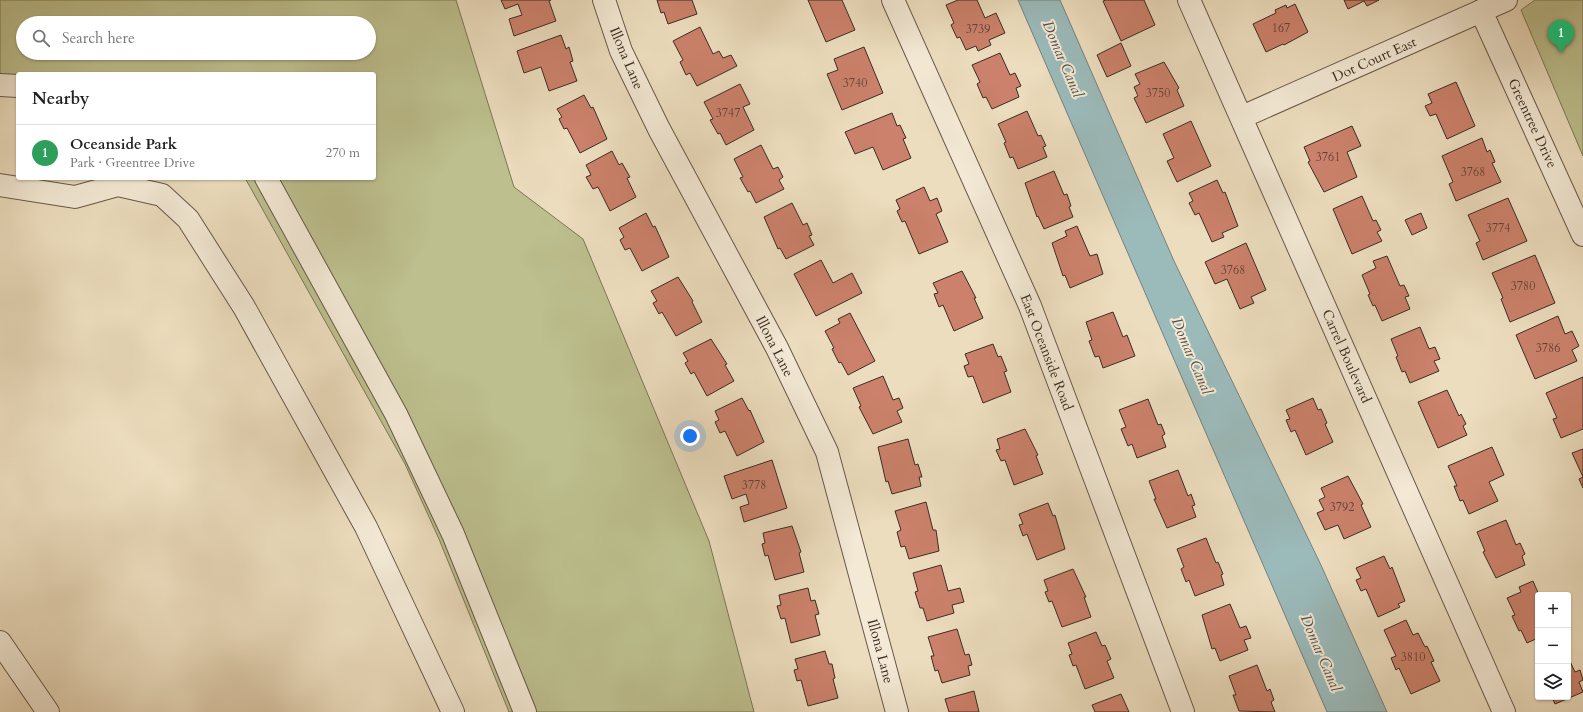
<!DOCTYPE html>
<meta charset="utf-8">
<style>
body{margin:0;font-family:Cardo,serif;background:#f2f2f2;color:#202124}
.controls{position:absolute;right:12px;bottom:12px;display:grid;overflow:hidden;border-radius:4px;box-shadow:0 1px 3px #0004}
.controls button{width:36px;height:36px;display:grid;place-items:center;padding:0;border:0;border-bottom:1px solid #e0e0e0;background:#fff;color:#202124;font:20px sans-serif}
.you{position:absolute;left:690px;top:436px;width:14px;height:14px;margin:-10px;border:3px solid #fff;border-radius:50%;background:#1a73e8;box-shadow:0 0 0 6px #1a73e833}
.badge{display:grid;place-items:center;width:26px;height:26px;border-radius:50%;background:#db2777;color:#fff;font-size:13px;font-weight:700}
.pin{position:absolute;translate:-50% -33px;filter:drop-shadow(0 1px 2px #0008)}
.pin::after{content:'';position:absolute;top:21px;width:14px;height:12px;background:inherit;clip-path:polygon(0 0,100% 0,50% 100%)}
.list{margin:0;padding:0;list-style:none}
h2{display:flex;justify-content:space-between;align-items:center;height:52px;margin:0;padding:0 16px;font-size:17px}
h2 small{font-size:13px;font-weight:400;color:#757577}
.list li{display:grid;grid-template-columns:26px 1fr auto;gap:12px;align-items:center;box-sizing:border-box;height:56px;padding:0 16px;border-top:1px solid #e0e0e0}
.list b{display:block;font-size:15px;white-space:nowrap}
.list p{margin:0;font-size:13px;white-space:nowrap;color:#757577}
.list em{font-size:13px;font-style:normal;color:#757577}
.icon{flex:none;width:22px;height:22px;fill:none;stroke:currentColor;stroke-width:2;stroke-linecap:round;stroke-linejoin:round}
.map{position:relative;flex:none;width:1583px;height:712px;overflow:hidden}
.search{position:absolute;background:#fff;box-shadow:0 1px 3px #0004;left:16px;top:16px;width:360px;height:44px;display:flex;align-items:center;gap:10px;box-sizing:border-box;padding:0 14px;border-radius:22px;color:#757577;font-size:15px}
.panel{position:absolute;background:#fff;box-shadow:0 1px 3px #0004;left:16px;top:72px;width:360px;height:108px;border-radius:4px}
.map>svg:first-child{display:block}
.green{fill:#bdbf8e;stroke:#7c7658;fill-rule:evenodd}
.water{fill:#9bbaba;stroke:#75817e}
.building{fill:#cb816b;stroke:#3c2c23}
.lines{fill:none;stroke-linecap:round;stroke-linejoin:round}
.minor-casing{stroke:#68584a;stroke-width:24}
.minor{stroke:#f3e9d5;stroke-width:22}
.labels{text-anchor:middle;stroke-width:4;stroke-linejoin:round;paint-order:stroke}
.number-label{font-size:12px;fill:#604135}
.street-label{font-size:14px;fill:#3c2c23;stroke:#f3e9d5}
.water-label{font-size:15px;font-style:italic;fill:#545049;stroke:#f3e9d5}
</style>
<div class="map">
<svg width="1583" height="712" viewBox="0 0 1583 712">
<rect width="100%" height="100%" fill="#ecddbe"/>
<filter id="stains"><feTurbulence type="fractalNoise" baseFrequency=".005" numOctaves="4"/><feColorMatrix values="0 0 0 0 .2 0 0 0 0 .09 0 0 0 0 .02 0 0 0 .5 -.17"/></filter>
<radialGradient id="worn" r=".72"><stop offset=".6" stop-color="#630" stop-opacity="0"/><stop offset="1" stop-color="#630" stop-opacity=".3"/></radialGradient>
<!-- green -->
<g class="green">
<path d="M0,0H456L514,187L583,239L709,541L754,712H509L439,539L405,464L245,178H374V74H18V96L0,94ZM23,23H369V53H23Z"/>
<path d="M1535,0H1583V156L1521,10Z"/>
</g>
<!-- water -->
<path class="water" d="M1018,0H1060L1174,261L1320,563L1387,712H1327Z"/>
<!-- building -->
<g class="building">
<path d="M501,0H551L549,1L556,21L514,36L509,19L522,15L518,4L505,9Z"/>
<path d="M657,0H692L697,14L668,24L664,12L661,13Z"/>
<path d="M808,0H842L855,30L826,42Z"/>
<path d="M958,0H977L985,18L996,13L1005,33L989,40L991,45L978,51L976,46L966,50L960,37L957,38L951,25L954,23L946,5Z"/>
<path d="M1106,0H1144L1155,25L1121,41L1103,1Z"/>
<path d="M1344,0H1379L1367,6L1364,1L1348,9Z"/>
<path d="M1295,4L1308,32L1284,45L1283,44L1266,52L1253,24L1276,13L1275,10L1286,5L1287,8Z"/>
<path d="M700,27L713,54L719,51L723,58L731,55L737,66L697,86L690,73L686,75L680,62L683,60L673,41Z"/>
<path d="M561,35L566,49L569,47L573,61L570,62L577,81L549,91L541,67L524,73L517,51Z"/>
<path d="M1121,43L1131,66L1107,77L1097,55Z"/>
<path d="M864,47L883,93L842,110L827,74L838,70L834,59Z"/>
<path d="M1000,53L1010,75L1015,73L1021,86L1016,88L1019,97L992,109L986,97L983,98L977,84L980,82L972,65Z"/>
<path d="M1164,62L1179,88L1177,90L1184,106L1146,123L1134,98L1138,96L1134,87L1140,84L1135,74Z"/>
<path d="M1456,82L1475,126L1447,139L1436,114L1430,116L1425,106L1432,103L1428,94Z"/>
<path d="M740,84L750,104L743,107L754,130L726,145L720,133L718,134L710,120L713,119L704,102Z"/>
<path d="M584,95L591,108L593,107L607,139L580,153L567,128L564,129L559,119L562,117L557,109Z"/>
<path d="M1027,111L1038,136L1041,135L1046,146L1043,147L1047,157L1018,169L1013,157L1010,158L1004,143L1006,142L998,124Z"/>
<path d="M892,113L897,126L900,125L906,138L903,139L911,158L883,170L873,147L855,154L845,132Z"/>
<path d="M1191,121L1211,166L1177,182L1167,161L1174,158L1163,134Z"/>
<path d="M1352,126L1361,146L1347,152L1357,177L1324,192L1308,162L1310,161L1304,147Z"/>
<path d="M1482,138L1487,152L1490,150L1495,162L1492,163L1501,182L1456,201L1449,184L1453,182L1442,156Z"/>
<path d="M761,145L773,169L778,167L783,177L779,180L784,189L756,203L750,191L748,192L740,178L743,177L734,159Z"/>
<path d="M612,151L619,165L622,163L630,177L627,178L636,197L610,211L598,187L593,189L586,177L591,175L586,165Z"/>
<path d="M1054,171L1064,195L1067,194L1071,206L1069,207L1073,217L1044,229L1038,216L1037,217L1025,183Z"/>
<path d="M1217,180L1223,193L1225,192L1238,226L1222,233L1224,237L1212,242L1199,213L1195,215L1189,203L1193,201L1189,193Z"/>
<path d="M924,187L930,201L937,198L942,211L936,214L948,242L919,254L905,221L902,222L897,211L900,209L896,200Z"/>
<path d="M1362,196L1373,221L1376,220L1381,230L1377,232L1382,241L1352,254L1333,209Z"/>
<path d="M1508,198L1527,241L1483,260L1476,243L1480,241L1468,215Z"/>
<path d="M792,203L803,225L807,223L812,235L809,236L814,245L786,259L780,248L778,249L764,217Z"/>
<path d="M646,213L653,227L655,226L669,257L642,271L630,248L625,250L620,240L624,237L619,228Z"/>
<path d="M1421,213L1427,228L1412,235L1405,220Z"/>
<path d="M1077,226L1090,256L1097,254L1103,274L1070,288L1065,275L1063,276L1052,243L1067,236L1065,231Z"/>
<path d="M1246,243L1266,290L1251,297L1254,303L1240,309L1227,279L1215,284L1205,262Z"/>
<path d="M1535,255L1555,303L1510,322L1501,299L1503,298L1492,273Z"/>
<path d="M1387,256L1400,286L1404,285L1409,296L1405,297L1410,309L1382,321L1375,305L1373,306L1368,295L1370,294L1362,275L1376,268L1373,261Z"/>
<path d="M821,260L833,283L852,273L862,293L816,316L794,274Z"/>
<path d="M962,271L976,298H974L983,318L954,331L943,305L939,307L934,294L938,293L933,283Z"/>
<path d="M678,277L693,301L692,302L702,322L676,336L662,312L659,314L653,303L657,301L651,291Z"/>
<path d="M1113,312L1123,337L1127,335L1135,356L1103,368L1099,356L1095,357L1089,341L1092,340L1086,322Z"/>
<path d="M850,313L875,361L848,375L841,362L839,363L832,349L834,348L825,331L840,323L838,319Z"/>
<path d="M1558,316L1565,334L1572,331L1579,346L1572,350L1577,361L1535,379L1516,335Z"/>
<path d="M1420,327L1429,349L1435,347L1440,359L1434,361L1439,371L1410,383L1405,371L1402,372L1396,357L1398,356L1391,339Z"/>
<path d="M711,339L727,364L725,365L734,381L707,396L694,372L691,374L685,363L688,361L683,353Z"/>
<path d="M993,344L998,357L1001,356L1007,371L1004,372L1011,392L983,403L973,376L968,377L964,366L969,364L965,354Z"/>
<path d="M883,376L893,400L899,398L903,408L897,411L902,422L873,434L859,407L861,406L853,388Z"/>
<path d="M1583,377V429L1561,438L1553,419L1557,418L1546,393Z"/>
<path d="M1447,390L1459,416L1461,414L1466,424L1463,426L1467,435L1438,448L1418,402Z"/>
<path d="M742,398L749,411L750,410L764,442L737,456L725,431L720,433L715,422L719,420L715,411Z"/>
<path d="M1313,398L1318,410L1321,409L1327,423L1325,424L1333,442L1306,455L1295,430L1291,432L1286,420L1290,419L1286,410Z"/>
<path d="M1148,399L1158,425L1161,424L1165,434L1162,436L1166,447L1137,458L1132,444L1128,446L1121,429L1126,427L1119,410Z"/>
<path d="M1025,429L1038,455L1036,456L1043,474L1014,485L1005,460L1001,461L996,450L1000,449L997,439Z"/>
<path d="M908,439L915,465L918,464L922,477H919L921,486L892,494L888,481L886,482L878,447Z"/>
<path d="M1492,447L1504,475L1489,482L1498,501L1469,514L1463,500L1460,501L1454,486H1457L1448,466Z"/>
<path d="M1583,449V488L1579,479L1583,477L1572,453Z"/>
<path d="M772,460L787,508L744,522L740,507L749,504L746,494L732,499L724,476Z"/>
<path d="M1178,470L1188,496L1191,494L1195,505L1192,506L1196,517L1167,528L1154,499H1156L1149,481Z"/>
<path d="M1348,476L1363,504L1361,505L1371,527L1344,539L1338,525L1325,530L1317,513L1324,510L1319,500L1325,497L1321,488Z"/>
<path d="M926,502L933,530H936L939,551L909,559L905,546L901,547L897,532L901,530L895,511Z"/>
<path d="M1048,503L1053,516L1055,515L1065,549L1037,560L1027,534L1023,536L1019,525L1023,524L1019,514Z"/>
<path d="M1506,520L1516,545L1520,543L1525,554L1522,556L1525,565L1496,578L1483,552L1485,551L1477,532Z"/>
<path d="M792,526L801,552L799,553L804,572L775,580L768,555L765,556L762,544L765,543L763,533Z"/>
<path d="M1206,538L1216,563L1218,562L1223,574L1221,575L1224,585L1195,596L1189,580L1186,582L1181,569L1184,567L1177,549Z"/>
<path d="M1384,556L1390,569L1392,567L1405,601L1398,604L1400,607L1378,617L1366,589L1361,591L1356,580L1361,578L1356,568Z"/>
<path d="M941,565L948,591L960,588L964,602L952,605L954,613L927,621L923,608H920L915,592L918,591L913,573Z"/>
<path d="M1073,569L1086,597H1084L1091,617L1062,627L1052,601L1049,602L1045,592L1048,591L1044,580Z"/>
<path d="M1533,581L1539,595L1538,638L1527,643L1521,630L1519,631L1512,616L1515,615L1507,598L1521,592L1519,587Z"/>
<path d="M808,588L811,601L815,600L819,614L815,615L820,635L791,643L785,618L781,619L777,606L781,605L779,595Z"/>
<path d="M1230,604L1240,628L1246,626L1251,638L1244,640L1248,650L1220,661L1215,648L1212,649L1202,615Z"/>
<path d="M1406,620L1413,635L1418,633L1425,647L1427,646L1434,661L1431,662L1440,681L1411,694L1399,668L1396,670L1391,658L1396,656L1384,630Z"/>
<path d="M957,629L965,655L969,654L972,665L968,666L970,675L942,683L938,670L935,671L931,656H934L928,637Z"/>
<path d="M1096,632L1102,646L1105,645L1111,659L1107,661L1114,678L1085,689L1076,665L1073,666L1069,655L1072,654L1068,643Z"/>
<path d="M825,651L829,664H832L835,678L833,679L838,698L808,706L801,680L797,681L794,670L798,669L795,659Z"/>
<path d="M1568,657L1575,672L1580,670L1583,680L1579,682L1583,692L1555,704L1552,697H1568Z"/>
<path d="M1257,665L1267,691L1270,689L1274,700L1271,702L1275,712L1239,711L1233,695H1236L1229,676Z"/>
<path d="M974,691L979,712H949L945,699Z"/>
<path d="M1121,694L1129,712H1095L1092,705Z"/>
</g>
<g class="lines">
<defs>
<g id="minor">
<path d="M604,0L621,51L659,129L777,348L827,452L897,712"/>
<path d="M893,0L1030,306L1183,712"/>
<path d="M1189,0L1504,712"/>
<path d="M1481,11L1583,235"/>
<path d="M0,85L18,86"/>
<path d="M1242,117L1506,0"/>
<path d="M266,178L396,414L453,534L525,712"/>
<path d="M0,185L75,197L118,185L162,195L188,219L244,307L366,527L453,712"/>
<path d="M0,642L48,712"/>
</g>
</defs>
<!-- minor casing -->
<use href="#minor" class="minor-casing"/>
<!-- minor -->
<use href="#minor" class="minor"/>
</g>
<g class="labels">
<!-- number labels -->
<g class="number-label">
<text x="1281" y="32">167</text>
<text x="978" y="33">3739</text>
<text x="855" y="87">3740</text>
<text x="1158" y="97">3750</text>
<text x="728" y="117">3747</text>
<text x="1328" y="161">3761</text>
<text x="1473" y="176">3768</text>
<text x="1498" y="232">3774</text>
<text x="1233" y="274">3768</text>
<text x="1523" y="290">3780</text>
<text x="1548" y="352">3786</text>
<text x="754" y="489">3778</text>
<text x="1342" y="511">3792</text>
<text x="1413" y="661">3810</text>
</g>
<!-- street labels -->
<g class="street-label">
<text transform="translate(627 58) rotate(67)" y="5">Illona Lane</text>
<text transform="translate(1374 59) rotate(-24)" y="5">Dot Court East</text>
<text transform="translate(1533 123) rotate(65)" y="5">Greentree Drive</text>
<text transform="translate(775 346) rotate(63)" y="5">Illona Lane</text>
<text transform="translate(1047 352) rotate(69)" y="5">East Oceanside Road</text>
<text transform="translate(1347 356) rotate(66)" y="5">Carrel Boulevard</text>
<text transform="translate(881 651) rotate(75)" y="5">Illona Lane</text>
</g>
<!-- water labels -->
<g class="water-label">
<text transform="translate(1063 59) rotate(67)" y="5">Domar Canal</text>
<text transform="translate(1192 356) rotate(67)" y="5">Domar Canal</text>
<text transform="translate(1321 653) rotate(67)" y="5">Domar Canal</text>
</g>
</g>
<rect width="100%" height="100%" filter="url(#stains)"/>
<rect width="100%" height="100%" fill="url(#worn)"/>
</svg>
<div class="controls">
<button>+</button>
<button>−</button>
<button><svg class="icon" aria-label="layers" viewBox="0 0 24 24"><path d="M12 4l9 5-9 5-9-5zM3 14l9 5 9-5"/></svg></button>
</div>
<div class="you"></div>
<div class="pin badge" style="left:1561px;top:53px;background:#2e9e5b">1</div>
<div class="search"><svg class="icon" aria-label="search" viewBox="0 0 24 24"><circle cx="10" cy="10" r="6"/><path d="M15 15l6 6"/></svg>Search here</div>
<section class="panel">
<h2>Nearby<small></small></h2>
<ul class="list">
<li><span class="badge" style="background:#2e9e5b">1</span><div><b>Oceanside Park</b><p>Park · Greentree Drive</p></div><em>270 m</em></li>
</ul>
</section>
</div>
